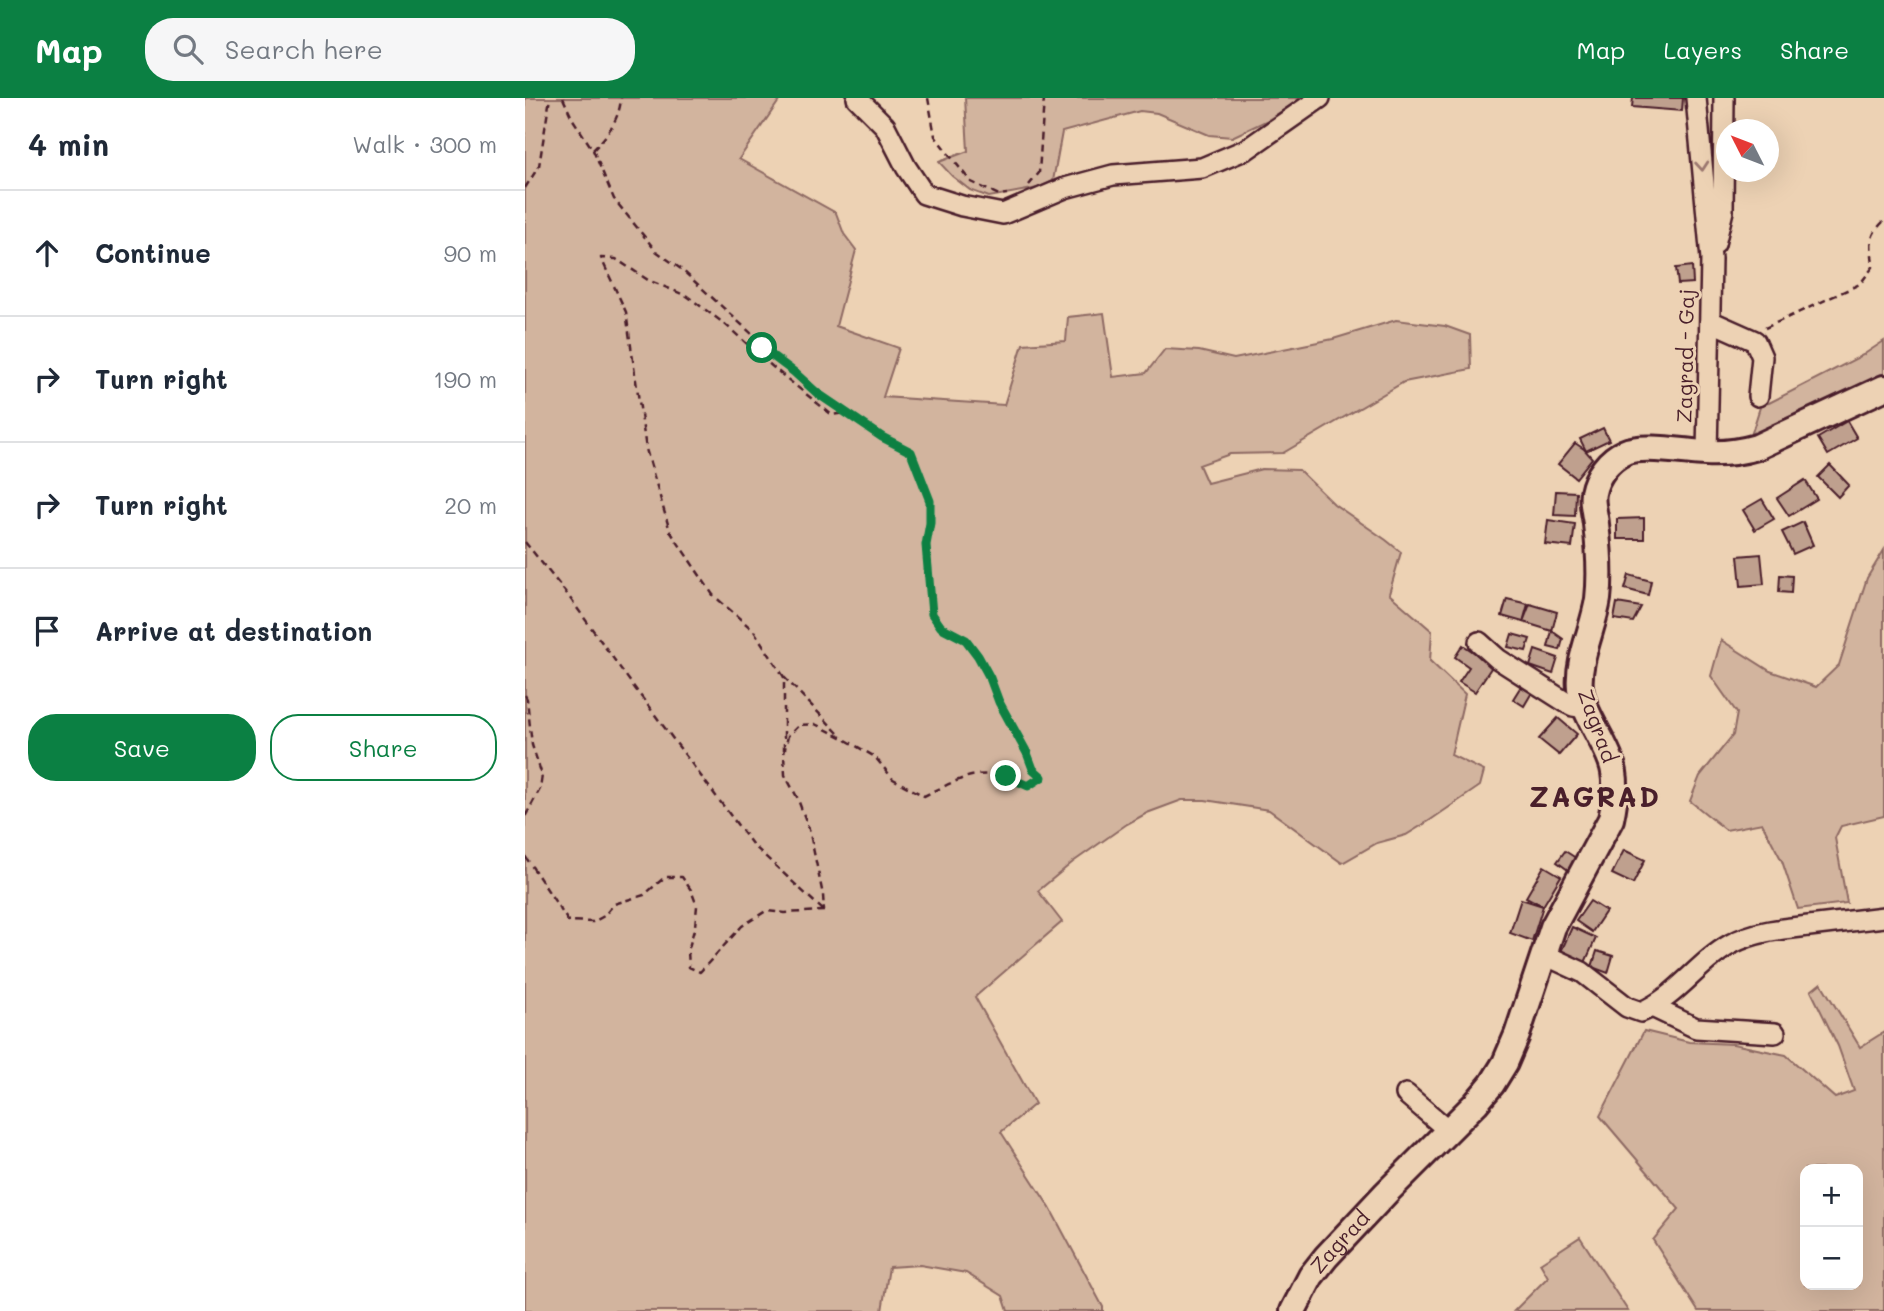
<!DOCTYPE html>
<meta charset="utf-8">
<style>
body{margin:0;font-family:Mali,sans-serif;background:#f6f6f7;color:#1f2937}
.controls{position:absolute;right:21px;bottom:21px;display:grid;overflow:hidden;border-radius:14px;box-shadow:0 7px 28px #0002}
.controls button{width:63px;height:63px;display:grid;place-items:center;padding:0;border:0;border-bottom:2px solid #e0e1e3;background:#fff;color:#1f2937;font:35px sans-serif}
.compass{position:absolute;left:1191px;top:21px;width:63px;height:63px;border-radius:50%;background:#fff;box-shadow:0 7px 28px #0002;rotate:312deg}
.stop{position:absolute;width:21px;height:21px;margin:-16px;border:5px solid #0b8043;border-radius:50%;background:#fff}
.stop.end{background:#0b8043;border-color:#fff;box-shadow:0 2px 7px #0008}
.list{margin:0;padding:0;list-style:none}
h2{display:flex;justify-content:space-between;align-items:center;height:91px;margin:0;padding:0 28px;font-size:30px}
h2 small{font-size:23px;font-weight:400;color:#747a83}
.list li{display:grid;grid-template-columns:46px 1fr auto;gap:21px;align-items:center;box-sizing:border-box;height:126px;padding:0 28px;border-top:2px solid #e0e1e3}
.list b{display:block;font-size:26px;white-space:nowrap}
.list em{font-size:23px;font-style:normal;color:#747a83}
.actions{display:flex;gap:14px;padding:21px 28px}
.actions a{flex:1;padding:16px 0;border:2px solid #0b8043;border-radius:28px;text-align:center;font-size:24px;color:#0b8043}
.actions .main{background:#0b8043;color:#fff}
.icon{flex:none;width:38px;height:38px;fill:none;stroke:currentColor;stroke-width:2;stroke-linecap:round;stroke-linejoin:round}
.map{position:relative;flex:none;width:1359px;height:1213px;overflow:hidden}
header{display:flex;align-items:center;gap:42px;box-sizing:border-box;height:98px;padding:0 35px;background:#0b8043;color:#fff}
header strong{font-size:33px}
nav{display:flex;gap:38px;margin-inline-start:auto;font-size:24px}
.search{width:490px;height:63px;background:#f6f6f7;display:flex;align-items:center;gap:18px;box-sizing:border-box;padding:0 24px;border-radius:28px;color:#747a83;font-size:26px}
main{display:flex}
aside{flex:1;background:#fff}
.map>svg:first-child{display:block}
.green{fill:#d2b49e;stroke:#8e6a64;stroke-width:2;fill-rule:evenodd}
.building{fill:#bfa08e;stroke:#4a1f2b;stroke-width:2}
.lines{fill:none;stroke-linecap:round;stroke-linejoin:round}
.minor-casing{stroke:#4a1f2b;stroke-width:24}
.major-casing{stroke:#4a1f2b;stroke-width:30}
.path{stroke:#4a1f2b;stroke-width:2.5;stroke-dasharray:7 5;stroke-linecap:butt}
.minor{stroke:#edd2b4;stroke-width:19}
.major{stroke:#edd2b4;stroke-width:24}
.oneway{stroke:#9c7870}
.route{stroke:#0b8043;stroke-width:9}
.labels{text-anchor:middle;stroke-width:6;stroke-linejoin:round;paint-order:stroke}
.street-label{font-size:21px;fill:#4a1f2b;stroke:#edd2b4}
.district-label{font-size:28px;font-weight:bold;letter-spacing:2px;fill:#4a1f2b;stroke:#edd2b4}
</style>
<header>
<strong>Map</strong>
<div class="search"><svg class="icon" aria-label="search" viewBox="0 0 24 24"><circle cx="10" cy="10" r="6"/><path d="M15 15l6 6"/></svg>Search here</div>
<nav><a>Map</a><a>Layers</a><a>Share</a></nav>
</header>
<main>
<aside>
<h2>4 min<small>Walk · 300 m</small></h2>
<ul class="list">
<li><svg class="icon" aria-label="ahead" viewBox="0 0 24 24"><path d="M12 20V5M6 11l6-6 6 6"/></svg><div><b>Continue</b></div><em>90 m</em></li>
<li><svg class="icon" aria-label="right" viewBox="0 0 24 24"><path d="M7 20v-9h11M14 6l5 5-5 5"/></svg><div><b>Turn right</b></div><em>190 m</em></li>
<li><svg class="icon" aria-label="right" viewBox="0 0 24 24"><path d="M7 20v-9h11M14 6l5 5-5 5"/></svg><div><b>Turn right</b></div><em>20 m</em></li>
<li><svg class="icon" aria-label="arrive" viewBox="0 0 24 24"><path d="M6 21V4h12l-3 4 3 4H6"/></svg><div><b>Arrive at destination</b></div></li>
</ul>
<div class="actions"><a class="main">Save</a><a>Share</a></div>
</aside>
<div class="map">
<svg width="1359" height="1213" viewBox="0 0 1359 1213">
<rect width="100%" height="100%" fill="#edd2b4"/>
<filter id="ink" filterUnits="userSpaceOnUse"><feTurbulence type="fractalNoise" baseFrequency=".0143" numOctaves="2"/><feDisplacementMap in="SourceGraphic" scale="14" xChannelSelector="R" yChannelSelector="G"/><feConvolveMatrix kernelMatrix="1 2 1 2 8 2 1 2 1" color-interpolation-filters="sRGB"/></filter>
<g filter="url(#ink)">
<!-- green -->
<g class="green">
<path d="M0,0H256L214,61L311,115L319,136L331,152L311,228L374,250L358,299L479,307L498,246L541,243L543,219L579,215L588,279L621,275L640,251L674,253L709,261L808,241L871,222L920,228L945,237L946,271L879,284L758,355L705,356L674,367L682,385L737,371L774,372L809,406L861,442L876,454L864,496L907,533L905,563L940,596L926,657L959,673L955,688L904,723L881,737L852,745L817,765L744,712L680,702H657L622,715L602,726L548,764L513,793L537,824L450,899L510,1006L476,1034L525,1110L578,1209V1213H483L478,1198L441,1175L395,1167L364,1169L357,1213H0Z"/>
<path d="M440,0H777L743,22L707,39L684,37L632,15L615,13L537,34L528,83L513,90L464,99L445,92L427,78L414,64L443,53Z"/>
<path d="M1359,243V279L1224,344L1236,306L1244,305L1338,257Z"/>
<path d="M1359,452V718L1316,728L1310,740L1322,805L1273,811L1257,763L1237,725L1201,732L1165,703L1175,678L1208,637L1212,615L1186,578L1196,542L1245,573L1291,589L1314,567L1342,480Z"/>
<path d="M1296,885L1335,949L1359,934V1213H1173L1128,1142L1154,1111L1075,1018L1119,933L1164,944L1208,946L1261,957L1310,1000L1329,993L1313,948L1286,893ZM1280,1071H1333V1187H1280Z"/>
<path d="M1055,1139L1103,1213H989L1023,1179L1015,1165Z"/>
</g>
<!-- building -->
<g class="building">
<path d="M1108,0H1158L1157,13L1107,9Z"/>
<path d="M1167,168L1168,185L1153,186L1151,170Z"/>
<path d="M1322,323L1332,340L1303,357L1293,340Z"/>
<path d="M1078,330L1084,342L1061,353L1055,341Z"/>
<path d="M1050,345L1059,351L1067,360L1051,380L1033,366Z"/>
<path d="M1305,367L1324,387L1313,399L1293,379Z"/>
<path d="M1280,382L1292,401L1264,418L1252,400Z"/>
<path d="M1031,393L1051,394L1050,418L1029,417Z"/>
<path d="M1237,401L1249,421L1230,432L1218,412Z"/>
<path d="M1119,420V441H1092V421Z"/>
<path d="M1023,422L1050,426L1047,449L1020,446Z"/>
<path d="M1278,424L1288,447L1268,456L1257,434Z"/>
<path d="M1236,456L1239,486L1216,488L1213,458Z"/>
<path d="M1104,477L1126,483L1123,497L1100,491Z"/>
<path d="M1255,477L1267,478L1266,495L1254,494Z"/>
<path d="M982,501L1003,506L998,524L977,518Z"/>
<path d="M1092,505L1116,509L1108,524L1089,521Z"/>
<path d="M1005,506L1032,514L1027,533L998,524Z"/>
<path d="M1027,533L1038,541L1035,552L1023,549Z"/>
<path d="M987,536L1005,541L1001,553L983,549Z"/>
<path d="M938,547L968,567L950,594L934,584L944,569L930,559Z"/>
<path d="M1010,552L1033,560L1028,576L1005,568Z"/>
<path d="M1001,580L1012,586L999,608L988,601Z"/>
<path d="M1033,620L1052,636L1034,657L1014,641Z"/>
<path d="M1099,752L1120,762L1108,786L1087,776Z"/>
<path d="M1040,753L1054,762L1046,774L1032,764Z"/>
<path d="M1019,768L1036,778L1018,808L1001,799Z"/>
<path d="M996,801L1018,808L1007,843L985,835Z"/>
<path d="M1065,803L1081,813L1067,834L1051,823Z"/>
<path d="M1047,829L1071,840L1059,867L1035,856Z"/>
<path d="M1072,853L1088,858L1083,875L1067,869Z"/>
</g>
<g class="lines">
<defs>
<g id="minor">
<path d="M332,0L360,28L381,69L399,96L437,108L478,116L540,90L588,77L677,70L722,51L795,0"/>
<path d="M1171,0L1186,161L1182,355"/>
<path d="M1190,146L1198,113L1199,0"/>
<path d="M1185,223L1230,243L1237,259L1233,298"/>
<path d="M954,544L973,561L1042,605L1048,608L1061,610"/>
<path d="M1018,856L1057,874L1102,909L1116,914C1152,899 1172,865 1206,846C1230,833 1257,831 1284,828C1309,825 1334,822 1359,819"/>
<path d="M1127,909L1171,930L1250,935"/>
<path d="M881,996L923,1032"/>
</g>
<g id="major">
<path id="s1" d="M768,1213L786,1178L801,1159L861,1095L951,1005L967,986L980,965L992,937L1028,829L1086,721C1090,703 1093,681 1086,663C1077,638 1059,617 1055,590C1052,562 1069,529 1073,501C1076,476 1074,451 1071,426C1070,416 1066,404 1068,395C1071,378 1084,361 1100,354C1117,346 1160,354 1180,355C1198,356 1215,354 1232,349L1359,290"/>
</g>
</defs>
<!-- minor casing -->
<use href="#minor" class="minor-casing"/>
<!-- major casing -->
<use href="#major" class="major-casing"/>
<!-- path -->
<g class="path">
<path d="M38,0L47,20L68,52C82,38 95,20 96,0"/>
<path d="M403,0L410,38L422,54L446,84L474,97L482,96"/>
<path d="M68,52L89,101L131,153L156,171L228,237L237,250L269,274L292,295L357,339L386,354L405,403V425L401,447L407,516L416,529L441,542L453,558L465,580L474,604L502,655L508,671L517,679L503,688C456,667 443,677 399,698L368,681L350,659L316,639L290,626L274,627L263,638L259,655L260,677L272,699L284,731L298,797L299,813"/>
<path d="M504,87L514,75L519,0"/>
<path d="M0,90L14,68L25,0"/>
<path d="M1240,230L1335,186L1348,169C1347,147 1341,140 1359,123"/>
<path d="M0,444L42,496L106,585L227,746L299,813"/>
<path d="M259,579L229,533L188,497L145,433L121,351L101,214L76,160L91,161L123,182L162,198L201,227L250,271L307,317L320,315"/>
<path d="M0,597L2,601L7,647L17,677L15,691L0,719"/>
<path d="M259,652V579L313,635"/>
<path d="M0,758L43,823L68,824L79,818L89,806L119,797L140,779H157L166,792L172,808L170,828L163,853L164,869L175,874L217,828L241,813L260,815L299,813"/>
</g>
<!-- minor -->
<use href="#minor" class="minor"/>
<!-- major -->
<use href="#major" class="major"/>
</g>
<!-- one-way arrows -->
<defs><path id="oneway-chevron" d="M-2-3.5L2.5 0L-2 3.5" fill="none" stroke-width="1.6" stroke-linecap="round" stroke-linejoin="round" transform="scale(1.75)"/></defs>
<use class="oneway" href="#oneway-chevron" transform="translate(1177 68) rotate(85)"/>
</g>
<g class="lines" filter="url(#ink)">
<!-- route -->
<path class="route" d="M237,250L269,274L292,295L357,339L386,354L405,403V425L401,447L407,516L416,529L441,542L453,558L465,580L474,604L502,655L508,671L517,679L503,688L481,678"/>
</g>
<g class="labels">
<!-- street labels -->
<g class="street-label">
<text transform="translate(1161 258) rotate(-89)" y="7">Zagrad - Gaj</text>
<text transform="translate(1072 628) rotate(70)" y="7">Zagrad</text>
<text dy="7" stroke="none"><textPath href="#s1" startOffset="84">Zagrad</textPath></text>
</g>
<!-- district labels -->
<g class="district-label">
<text x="1070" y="709">ZAGRAD</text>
</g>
</g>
</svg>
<div class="controls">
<button>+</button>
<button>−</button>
</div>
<svg class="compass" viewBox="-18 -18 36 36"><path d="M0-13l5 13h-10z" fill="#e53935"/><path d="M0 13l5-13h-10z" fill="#747a83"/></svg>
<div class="stop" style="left:237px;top:250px"></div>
<div class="stop end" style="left:481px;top:678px"></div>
</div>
</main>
